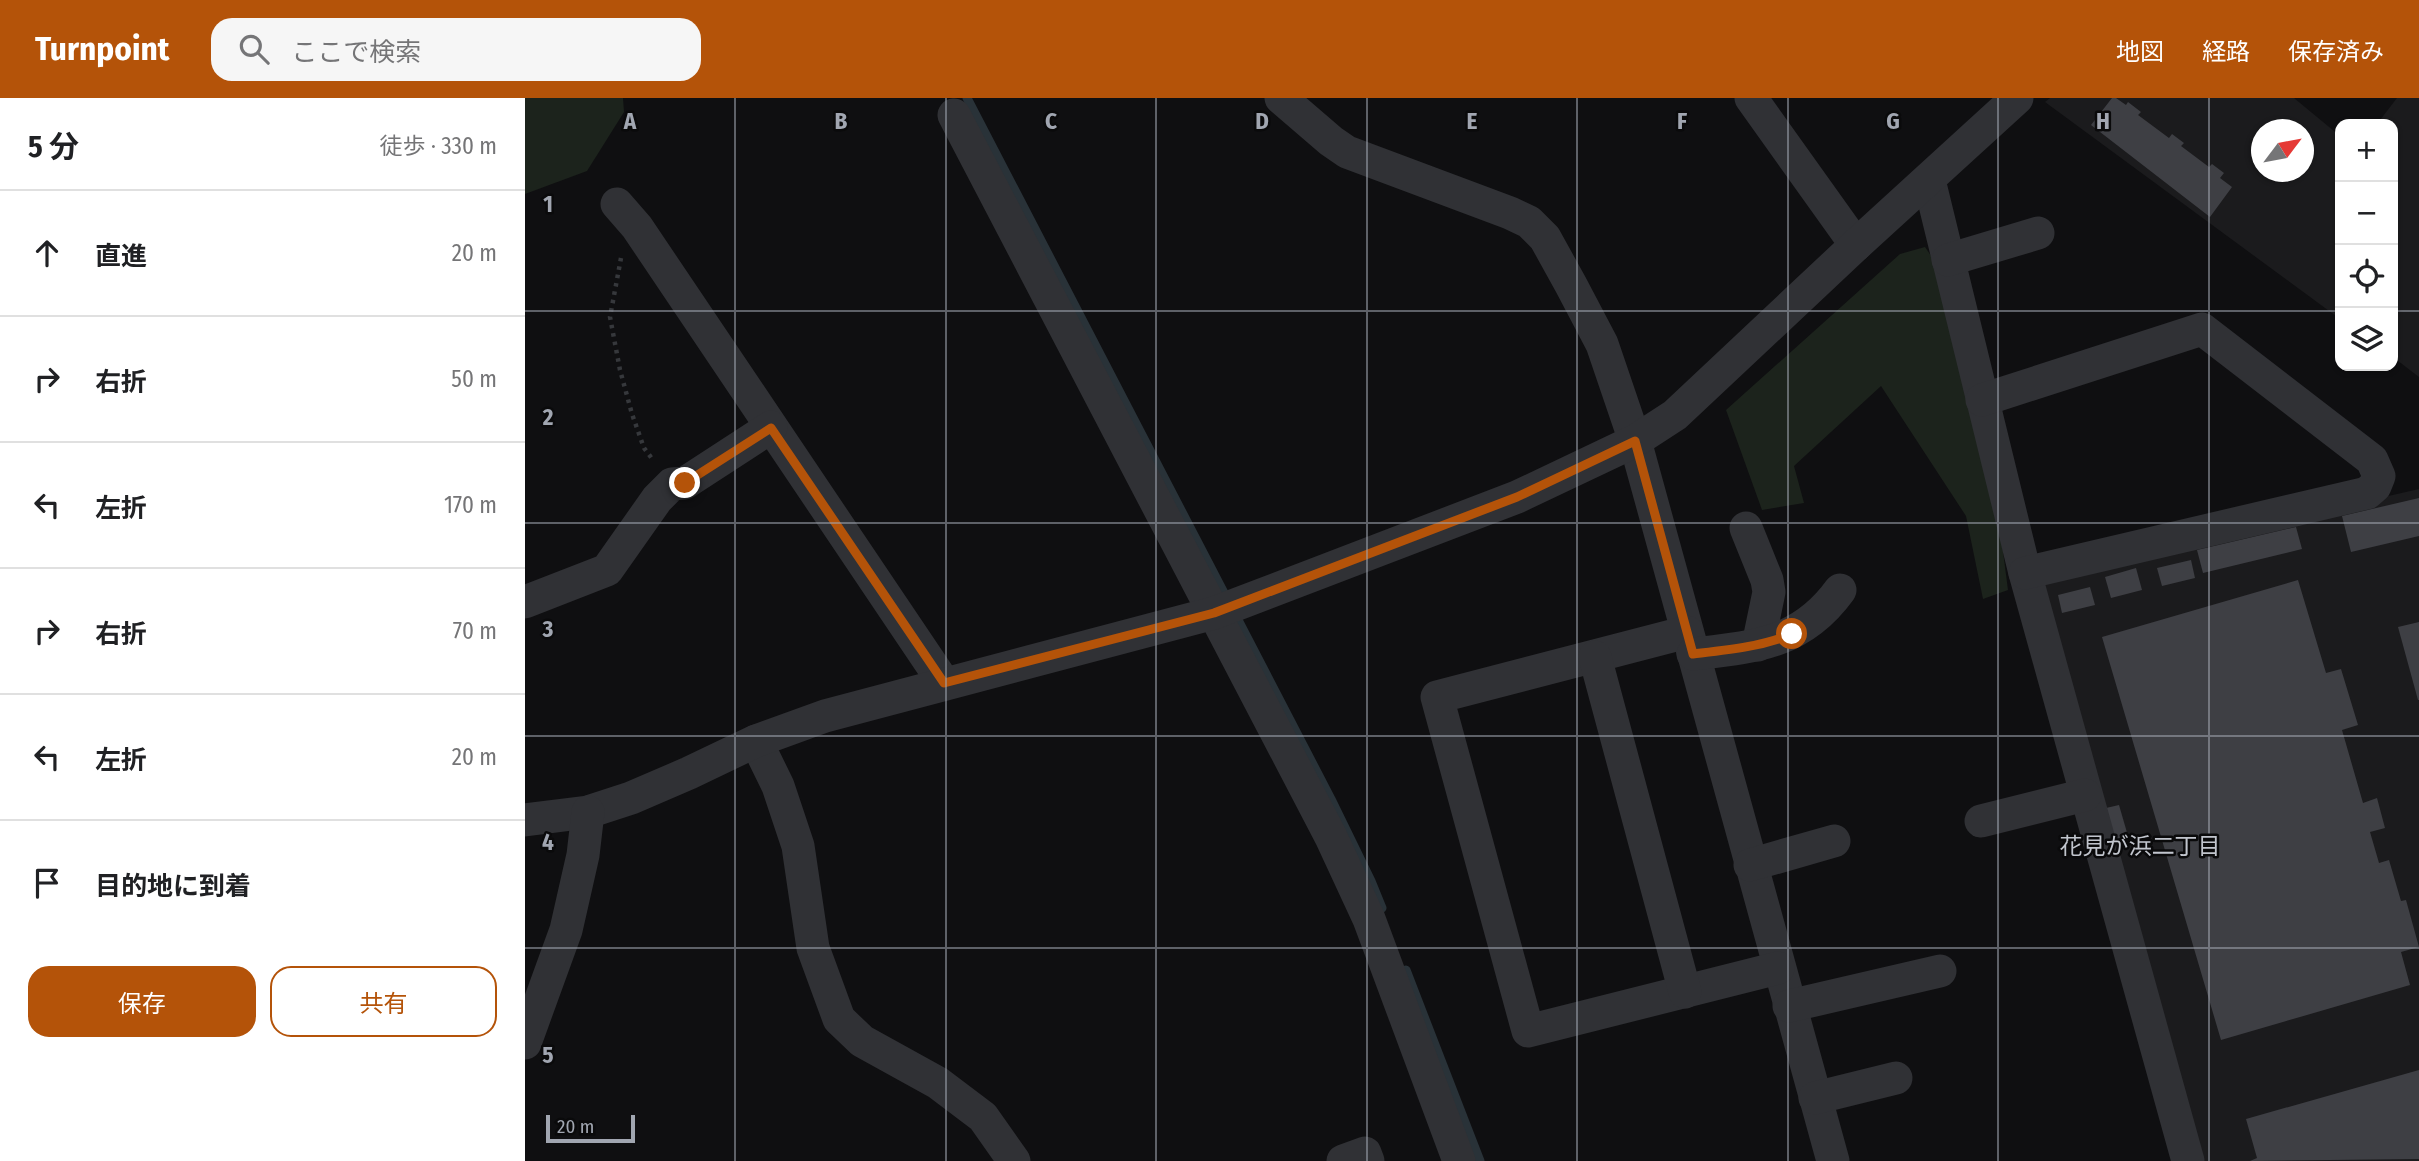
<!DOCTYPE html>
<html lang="ja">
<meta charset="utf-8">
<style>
body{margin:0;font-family:"Fira Sans Condensed","Noto Sans JP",sans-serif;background:#f6f6f6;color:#202124}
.controls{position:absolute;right:21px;top:21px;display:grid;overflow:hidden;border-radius:14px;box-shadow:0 2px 5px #0004}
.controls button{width:63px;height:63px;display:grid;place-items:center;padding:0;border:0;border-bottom:2px solid #e0e0e0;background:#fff;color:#202124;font:35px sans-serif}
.compass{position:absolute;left:1726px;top:21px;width:63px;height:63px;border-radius:50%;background:#fff;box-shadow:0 2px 5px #0004;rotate:58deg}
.scale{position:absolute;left:21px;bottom:18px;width:89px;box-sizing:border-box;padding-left:7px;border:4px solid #a1a6b1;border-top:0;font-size:19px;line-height:24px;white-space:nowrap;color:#a1a6b1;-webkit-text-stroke:5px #0a0a0b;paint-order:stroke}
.stop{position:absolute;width:21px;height:21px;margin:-16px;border:5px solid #b45309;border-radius:50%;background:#fff}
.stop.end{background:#b45309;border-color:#fff;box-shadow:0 2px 7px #0008}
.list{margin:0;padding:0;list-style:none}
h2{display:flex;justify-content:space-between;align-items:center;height:91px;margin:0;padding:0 28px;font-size:30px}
h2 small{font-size:23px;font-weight:400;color:#757577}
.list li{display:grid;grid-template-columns:46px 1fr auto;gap:21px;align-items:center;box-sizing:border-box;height:126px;padding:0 28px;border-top:2px solid #e0e0e0}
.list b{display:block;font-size:26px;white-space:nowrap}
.list em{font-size:23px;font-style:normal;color:#757577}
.actions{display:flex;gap:14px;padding:21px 28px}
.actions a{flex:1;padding:16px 0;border:2px solid #b45309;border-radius:21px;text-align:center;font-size:24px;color:#b45309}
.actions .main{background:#b45309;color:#fff}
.icon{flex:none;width:38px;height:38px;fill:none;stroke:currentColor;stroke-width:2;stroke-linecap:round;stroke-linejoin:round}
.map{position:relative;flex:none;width:1894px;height:1063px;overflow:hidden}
header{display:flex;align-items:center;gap:42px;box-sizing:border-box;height:98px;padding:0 35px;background:#b45309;color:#fff}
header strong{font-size:33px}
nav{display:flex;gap:38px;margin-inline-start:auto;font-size:24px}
.search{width:490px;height:63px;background:#f6f6f6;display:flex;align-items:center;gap:18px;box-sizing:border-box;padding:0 24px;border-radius:21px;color:#757577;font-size:26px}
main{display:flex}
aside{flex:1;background:#fff}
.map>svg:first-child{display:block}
.built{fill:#1b1b1d;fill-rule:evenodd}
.green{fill:#1c231c}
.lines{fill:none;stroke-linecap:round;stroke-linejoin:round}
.stream{stroke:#293238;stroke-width:9}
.building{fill:#3e3f44}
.path{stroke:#36383c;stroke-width:4.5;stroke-dasharray:3.5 5;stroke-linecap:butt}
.street{stroke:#303135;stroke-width:33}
.route{stroke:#b45309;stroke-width:9}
.grid{fill:none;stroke:#a1a6b1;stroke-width:2;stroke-opacity:0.55}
.labels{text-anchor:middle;stroke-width:5;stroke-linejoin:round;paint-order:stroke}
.neighbourhood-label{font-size:23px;fill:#c1c5cd;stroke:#0a0a0b}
.grid-label{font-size:23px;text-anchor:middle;font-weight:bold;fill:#a1a6b1;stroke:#0a0a0b;stroke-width:5;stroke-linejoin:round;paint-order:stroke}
</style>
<header>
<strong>Turnpoint</strong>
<div class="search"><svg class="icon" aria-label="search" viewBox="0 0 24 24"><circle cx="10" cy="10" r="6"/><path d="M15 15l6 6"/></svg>ここで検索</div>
<nav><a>地図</a><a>経路</a><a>保存済み</a></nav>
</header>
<main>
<aside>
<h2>5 分<small>徒歩 · 330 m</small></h2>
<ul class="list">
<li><svg class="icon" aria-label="ahead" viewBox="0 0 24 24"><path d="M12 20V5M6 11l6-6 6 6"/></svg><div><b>直進</b></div><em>20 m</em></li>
<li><svg class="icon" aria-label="right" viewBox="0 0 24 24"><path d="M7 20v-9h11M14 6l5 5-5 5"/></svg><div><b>右折</b></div><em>50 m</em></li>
<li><svg class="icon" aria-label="left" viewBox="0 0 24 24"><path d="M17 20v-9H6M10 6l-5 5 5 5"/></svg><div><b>左折</b></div><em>170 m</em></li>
<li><svg class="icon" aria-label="right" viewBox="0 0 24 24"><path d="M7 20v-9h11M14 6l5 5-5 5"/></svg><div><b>右折</b></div><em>70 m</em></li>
<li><svg class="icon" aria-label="left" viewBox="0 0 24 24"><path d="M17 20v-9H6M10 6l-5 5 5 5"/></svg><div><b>左折</b></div><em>20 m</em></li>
<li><svg class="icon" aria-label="arrive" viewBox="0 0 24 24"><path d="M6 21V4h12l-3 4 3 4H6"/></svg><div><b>目的地に到着</b></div></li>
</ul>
<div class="actions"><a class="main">保存</a><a>共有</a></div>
</aside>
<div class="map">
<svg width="1894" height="1063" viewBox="0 0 1894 1063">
<rect width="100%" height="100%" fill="#0f0f11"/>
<!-- built -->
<g class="built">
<path d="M1525,0H1769L1815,38V221L1520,4ZM1736,32H1778V74H1736Z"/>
<path d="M1872,0H1894V279L1868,259V26H1852Z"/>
<path d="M1894,391V1063H1671L1509,479Z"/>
</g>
<!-- green -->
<g class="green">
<path d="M0,0H98L99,14L62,73L0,96Z"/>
<path d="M1400,149L1411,165L1475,430L1483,492L1458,501L1441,418L1356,288L1269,368L1279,405L1237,412L1201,312L1375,156Z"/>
</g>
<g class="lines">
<!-- stream -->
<g class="stream">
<path d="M442,0L806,701L846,783L857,810"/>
<path d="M881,872L955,1063"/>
</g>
</g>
<!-- building -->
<g class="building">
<path d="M1587,0H1591L1601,7L1603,4L1616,14L1613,17L1644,40L1647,36L1659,45L1656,48L1684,69L1687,66L1699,75L1695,80L1707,89L1685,119L1566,27Z"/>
<path d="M1894,400V438L1826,454L1817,418Z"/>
<path d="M1771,429L1777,451L1678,475L1672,452Z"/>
<path d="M1666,462L1670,480L1637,488L1632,470Z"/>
<path d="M1611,470L1617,492L1586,500L1580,479Z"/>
<path d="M1773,482L1801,575L1816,571L1833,627L1817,632L1838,705L1852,700L1860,730L1845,734L1854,765L1864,762L1876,803L1881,802L1894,849L1876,854L1885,887L1696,942L1577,539Z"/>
<path d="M1565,489L1570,507L1537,515L1533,497Z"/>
<path d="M1894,524V602H1893L1873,529Z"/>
<path d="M1594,707L1603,738L1590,742L1581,710Z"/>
<path d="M1894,972V1061L1725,1063L1732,1060L1721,1021Z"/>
</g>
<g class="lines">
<!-- path -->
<path class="path" d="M96,160L85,219L95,272L107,316L119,350L128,362"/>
<!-- street -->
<g class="street">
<path d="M756,0L806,43L822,54L985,115L1004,124L1020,140L1046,187L1077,246L1110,343L1308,1063"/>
<path d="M1226,0L1331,147"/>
<path d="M429,17L806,739L844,821L934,1063"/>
<path d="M1404,82L1500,475L1663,1063"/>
<path d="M92,106L112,129L419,585"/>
<path d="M1423,162L1513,135"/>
<path d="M1457,302L1677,231L1847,362L1854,378L1850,388L1842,395L1500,475"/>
<path d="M1221,430L1242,482L1244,494L1233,547"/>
<path d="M0,504L82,472L132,401L147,386L160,385L246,329"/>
<path d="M1162,534L912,599L1003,933L1253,870"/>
<path d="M1168,556C1229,549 1276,546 1315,492"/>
<path d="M1070,559L1160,894"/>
<path d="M231,643L253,688L273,748L288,850L314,921L337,943L413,985L458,1019L489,1063"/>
<path d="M0,722L63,714L106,700L164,675L231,643L300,618L689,515L992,399L1110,343L1150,317L1331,147L1492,0"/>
<path d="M1456,723L1560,697"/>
<path d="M1225,767L1309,743"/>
<path d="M1264,908L1415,873"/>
<path d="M0,945L41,832L58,757L63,714"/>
<path d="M1290,1000L1371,980"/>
<path d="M818,1063L840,1055L843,1063"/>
</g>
</g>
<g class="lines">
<!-- route -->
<path class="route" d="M160,385L246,330L419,585L689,515L992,399L1110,343L1168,556C1202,552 1235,549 1267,536"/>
</g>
<!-- grid -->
<path class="grid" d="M210,0V1063M421,0V1063M631,0V1063M842,0V1063M1052,0V1063M1263,0V1063M1473,0V1063M1684,0V1063M0,213H1815M1868,213H1894M0,425H1894M0,638H1894M0,850H1894"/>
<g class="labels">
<!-- neighbourhood labels -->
<g class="neighbourhood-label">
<text x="1615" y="756">花見が浜二丁目</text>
</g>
</g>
<g class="grid-label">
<text x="105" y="31">A</text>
<text x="316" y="31">B</text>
<text x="526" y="31">C</text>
<text x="737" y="31">D</text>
<text x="947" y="31">E</text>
<text x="1157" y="31">F</text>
<text x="1368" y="31">G</text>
<text x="1578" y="31">H</text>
<text x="23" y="114">1</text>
<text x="23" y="327">2</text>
<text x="23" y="539">3</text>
<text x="23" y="752">4</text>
<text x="23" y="965">5</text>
</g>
</svg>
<div class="controls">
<button>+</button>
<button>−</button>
<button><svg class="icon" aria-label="locate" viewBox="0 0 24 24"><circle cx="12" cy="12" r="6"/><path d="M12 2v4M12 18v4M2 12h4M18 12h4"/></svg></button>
<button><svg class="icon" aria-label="layers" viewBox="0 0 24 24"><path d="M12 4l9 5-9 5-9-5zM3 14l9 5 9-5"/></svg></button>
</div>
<svg class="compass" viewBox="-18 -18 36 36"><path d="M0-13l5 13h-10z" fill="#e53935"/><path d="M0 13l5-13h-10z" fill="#757577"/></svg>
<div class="scale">20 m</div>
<div class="stop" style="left:1267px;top:536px"></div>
<div class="stop end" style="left:160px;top:385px"></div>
</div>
</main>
